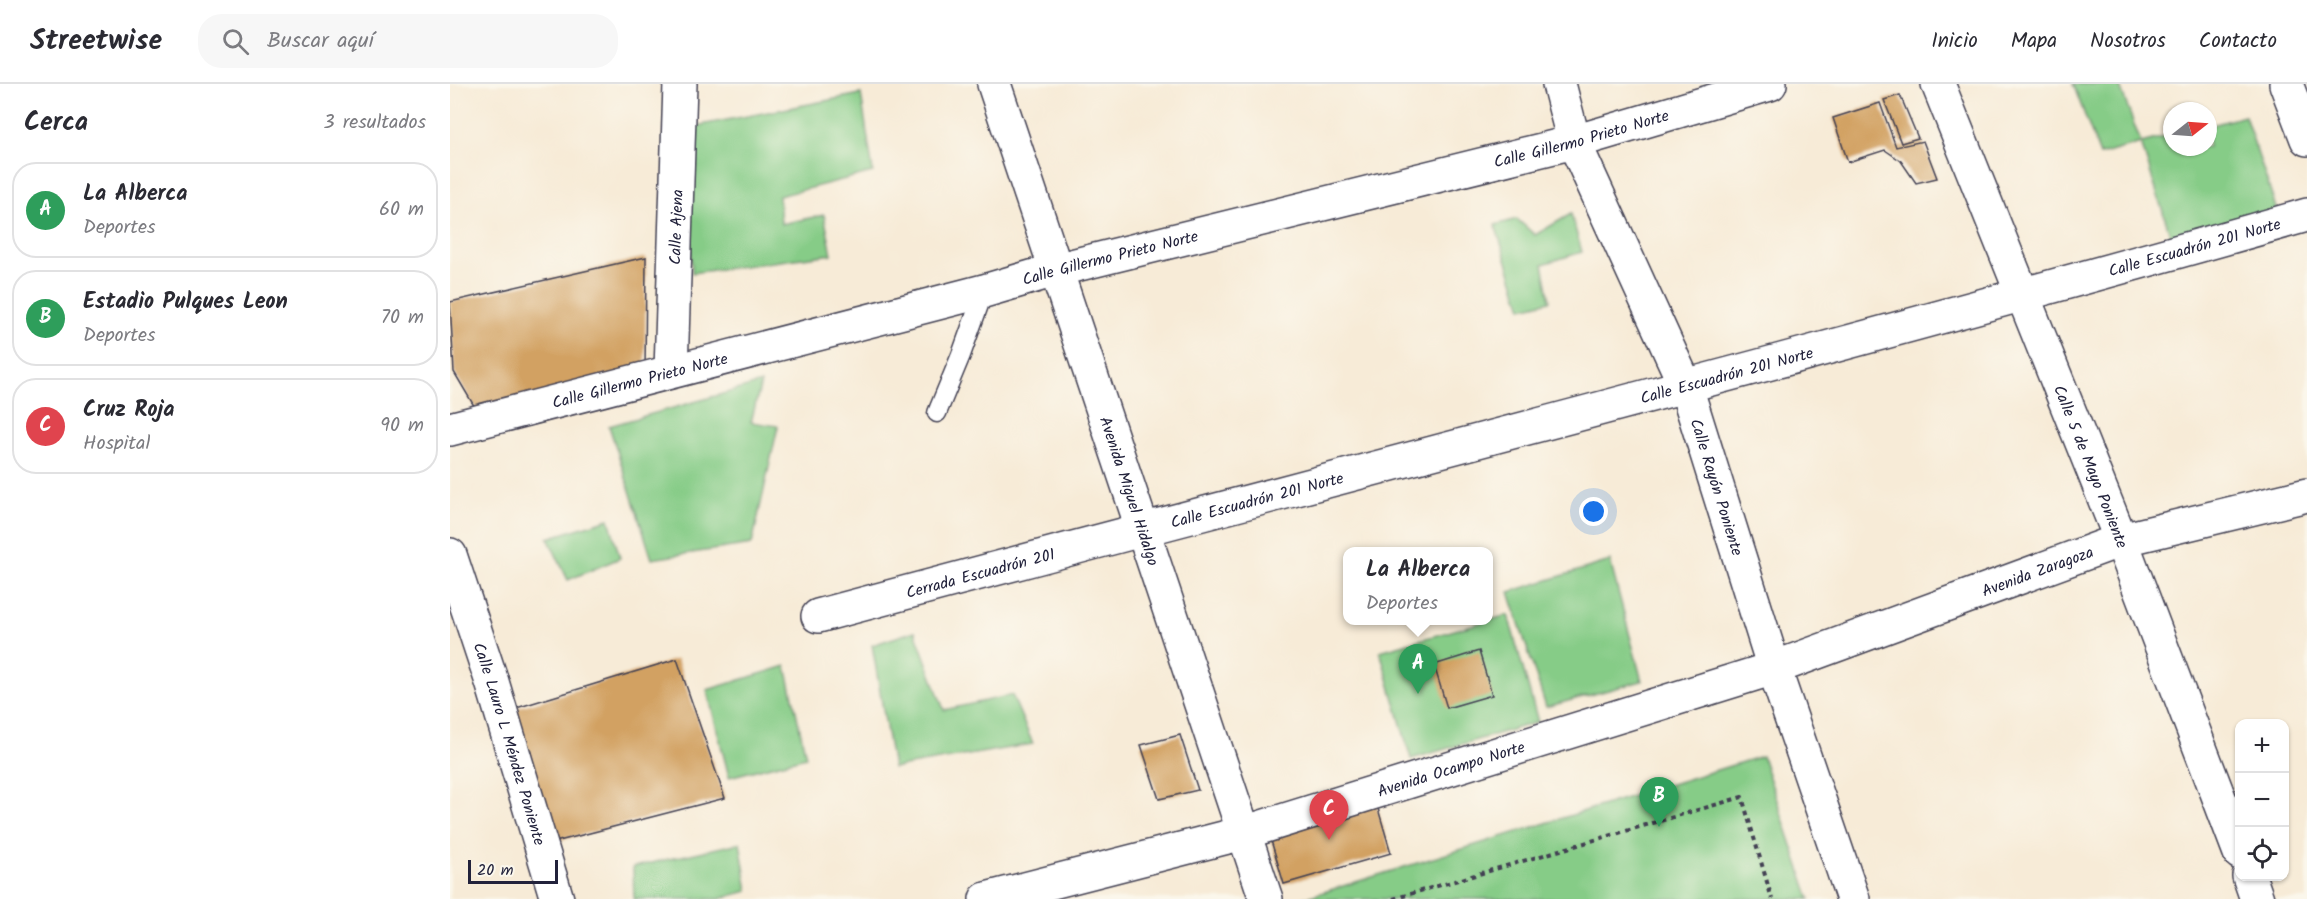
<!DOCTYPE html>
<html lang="es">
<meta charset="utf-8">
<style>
body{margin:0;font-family:Kalam,sans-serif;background:#f7f7f7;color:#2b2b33}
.controls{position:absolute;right:18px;bottom:18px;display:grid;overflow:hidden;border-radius:12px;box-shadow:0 2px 4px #0004}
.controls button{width:54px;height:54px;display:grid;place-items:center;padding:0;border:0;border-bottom:2px solid #e1e1e2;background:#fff;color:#2b2b33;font:30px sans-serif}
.compass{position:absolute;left:1713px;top:18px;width:54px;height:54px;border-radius:50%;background:#fff;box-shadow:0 2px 4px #0004;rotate:73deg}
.scale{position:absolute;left:18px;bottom:15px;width:90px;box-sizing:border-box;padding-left:6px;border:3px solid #22223b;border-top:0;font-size:16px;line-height:21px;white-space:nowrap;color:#22223b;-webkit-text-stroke:4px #fbf7ec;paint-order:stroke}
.you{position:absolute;left:1144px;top:428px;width:21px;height:21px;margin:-15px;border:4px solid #fff;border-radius:50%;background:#1a73e8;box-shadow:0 0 0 9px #1a73e833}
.badge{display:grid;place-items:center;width:39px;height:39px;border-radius:50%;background:#b5179e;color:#fff;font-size:20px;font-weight:700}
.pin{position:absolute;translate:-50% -50px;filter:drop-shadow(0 2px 3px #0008)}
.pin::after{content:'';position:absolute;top:32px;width:21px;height:18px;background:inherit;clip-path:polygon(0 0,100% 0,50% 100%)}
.popup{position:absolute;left:893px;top:463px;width:150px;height:78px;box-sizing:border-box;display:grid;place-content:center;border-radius:12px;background:#fff;filter:drop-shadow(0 2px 4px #0005);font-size:20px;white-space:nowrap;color:#7c7c81}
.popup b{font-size:22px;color:#2b2b33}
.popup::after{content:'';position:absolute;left:50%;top:100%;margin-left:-12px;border:12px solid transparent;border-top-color:#fff}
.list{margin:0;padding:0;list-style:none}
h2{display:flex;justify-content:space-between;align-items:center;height:78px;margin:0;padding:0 24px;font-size:26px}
h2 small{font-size:20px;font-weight:400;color:#7c7c81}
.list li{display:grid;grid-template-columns:39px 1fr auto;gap:18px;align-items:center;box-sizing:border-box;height:96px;margin:0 12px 12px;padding:0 12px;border:2px solid #e1e1e2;border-radius:24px}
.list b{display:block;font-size:22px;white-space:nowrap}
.list p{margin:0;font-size:20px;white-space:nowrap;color:#7c7c81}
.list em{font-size:20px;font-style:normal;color:#7c7c81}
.icon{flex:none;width:33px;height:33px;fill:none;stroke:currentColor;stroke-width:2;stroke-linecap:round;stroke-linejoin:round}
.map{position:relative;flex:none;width:1857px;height:815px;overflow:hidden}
header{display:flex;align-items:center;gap:36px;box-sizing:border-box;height:84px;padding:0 30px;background:#fff;border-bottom:2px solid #e1e1e2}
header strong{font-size:28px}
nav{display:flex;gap:33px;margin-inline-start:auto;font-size:21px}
.search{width:420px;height:54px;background:#f7f7f7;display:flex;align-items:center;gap:15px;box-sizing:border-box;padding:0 21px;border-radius:24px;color:#7c7c81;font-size:22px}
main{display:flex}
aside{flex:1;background:#fff}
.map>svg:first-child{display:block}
.green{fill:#86cc87;stroke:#547761;stroke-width:1.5}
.building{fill:#d2a162}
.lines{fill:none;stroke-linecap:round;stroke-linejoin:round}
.service-casing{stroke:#424052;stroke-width:21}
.minor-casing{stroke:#424052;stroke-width:36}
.tertiary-casing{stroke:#424052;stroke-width:36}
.path{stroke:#424052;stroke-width:4;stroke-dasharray:4.5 4.5;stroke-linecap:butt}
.service{stroke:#fff;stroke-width:18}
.minor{stroke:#fff;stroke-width:33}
.tertiary{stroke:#fff;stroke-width:33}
.labels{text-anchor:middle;stroke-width:5;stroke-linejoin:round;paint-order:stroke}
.street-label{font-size:16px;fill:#22223b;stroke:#fbf7ec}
</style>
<header>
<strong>Streetwise</strong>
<div class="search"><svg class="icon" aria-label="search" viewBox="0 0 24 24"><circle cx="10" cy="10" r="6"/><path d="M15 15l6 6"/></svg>Buscar aquí</div>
<nav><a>Inicio</a><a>Mapa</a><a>Nosotros</a><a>Contacto</a></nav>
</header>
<main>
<aside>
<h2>Cerca<small>3 resultados</small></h2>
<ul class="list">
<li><span class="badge" style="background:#2e9e5b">A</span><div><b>La Alberca</b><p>Deportes</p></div><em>60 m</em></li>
<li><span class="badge" style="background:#2e9e5b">B</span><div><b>Estadio Pulques Leon</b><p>Deportes</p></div><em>70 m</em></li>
<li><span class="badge" style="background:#e0444e">C</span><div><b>Cruz Roja</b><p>Hospital</p></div><em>90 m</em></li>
</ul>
</aside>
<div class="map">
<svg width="1857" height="815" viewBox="0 0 1857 815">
<rect width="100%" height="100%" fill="#fbf7ec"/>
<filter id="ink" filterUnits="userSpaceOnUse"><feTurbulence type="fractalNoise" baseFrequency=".0167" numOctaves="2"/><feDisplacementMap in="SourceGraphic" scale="12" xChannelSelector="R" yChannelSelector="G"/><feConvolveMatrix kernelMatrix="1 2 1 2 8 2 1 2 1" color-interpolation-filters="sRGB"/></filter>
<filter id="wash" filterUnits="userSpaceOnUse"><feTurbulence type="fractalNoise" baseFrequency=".008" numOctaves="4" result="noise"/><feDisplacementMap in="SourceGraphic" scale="24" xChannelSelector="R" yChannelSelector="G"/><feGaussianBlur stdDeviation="1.35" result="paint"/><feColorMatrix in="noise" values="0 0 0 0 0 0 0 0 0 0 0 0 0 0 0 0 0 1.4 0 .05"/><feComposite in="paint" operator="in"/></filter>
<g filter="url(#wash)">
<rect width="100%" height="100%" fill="#f7ebd7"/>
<!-- green -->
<g class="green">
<path d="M1623,0H1669L1691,59L1722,51V63H1758V42L1795,32L1830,136L1724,163L1691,59L1650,71Z"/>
<path d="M411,10L423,88L329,112L331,140L374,131L382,170L242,189L235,44Z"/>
<path d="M1121,130L1132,168L1093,180L1100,217L1072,224L1045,141L1067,135L1085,151Z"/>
<path d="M311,299L301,338L328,342L302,460L202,475L159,342Z"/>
<path d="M159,435L170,474L118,496L98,454Z"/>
<path d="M1160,477L1192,597L1096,623L1059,508Z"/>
<path d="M1058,531L1088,638L961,675L930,567Z"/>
<path d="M465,547L494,626L562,611L583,660L443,684L422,561Z"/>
<path d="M336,582L356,673L279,693L257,606Z"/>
<path d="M1312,672L1360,815H851Z"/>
<path d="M290,759L298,807L269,815H184L183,783Z"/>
</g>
<g id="blocks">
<!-- building -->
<g class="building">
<path d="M1450,11L1468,54L1451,59L1434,16Z"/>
<path d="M1430,19L1446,63L1473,57L1487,94L1466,99L1451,77L1435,66L1398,78L1383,34Z"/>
<path d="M196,173L195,291L30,332L4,288L0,218Z"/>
<path d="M1029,567L1042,611L997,624L984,581Z"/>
<path d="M227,575L275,714L101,759L63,625Z"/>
<path d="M730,651L748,706L709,715L691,661Z"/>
<path d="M924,711L941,769L834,800L817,743Z"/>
</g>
</g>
</g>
<g filter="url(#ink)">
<use href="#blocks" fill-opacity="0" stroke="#424052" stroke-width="1.5"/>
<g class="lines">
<defs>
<path id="service" d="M487,329L511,271L534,207"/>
<g id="minor">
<path id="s1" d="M544,0L816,815"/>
<path id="s2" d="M1109,0L1124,58L1236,303L1324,584L1403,815"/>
<path id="s3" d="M1488,0L1671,456L1790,769"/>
<path d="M1836,0L1857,55"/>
<path id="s4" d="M221,287L230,0"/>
<path id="s5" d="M0,345L534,207L605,186L1124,58L1320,0"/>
<path id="s6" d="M0,471L42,598L107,815"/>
<path id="s7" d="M368,532C864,399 1362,272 1857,131"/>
<path d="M1799,792L1807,815"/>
</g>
<g id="tertiary">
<path id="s8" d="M536,815L793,749L1324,584L1671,456L1857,411"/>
</g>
</defs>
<!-- service casing -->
<use href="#service" class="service-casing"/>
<!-- minor casing -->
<use href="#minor" class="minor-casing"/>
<!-- tertiary casing -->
<use href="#tertiary" class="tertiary-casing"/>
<!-- path -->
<path class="path" d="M943,815L1292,713L1322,815"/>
<!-- service -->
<use href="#service" class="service"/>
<!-- minor -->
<use href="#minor" class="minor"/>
<!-- tertiary -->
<use href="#tertiary" class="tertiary"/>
</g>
</g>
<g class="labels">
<!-- street labels -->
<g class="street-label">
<text dy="6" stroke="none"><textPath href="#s5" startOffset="1168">Calle Gillermo Prieto Norte</textPath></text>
<text dy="6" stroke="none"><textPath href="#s4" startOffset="144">Calle Ajena</textPath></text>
<text dy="6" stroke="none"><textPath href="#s7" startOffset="1425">Calle Escuadrón 201 Norte</textPath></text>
<text dy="6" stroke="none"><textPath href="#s5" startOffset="682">Calle Gillermo Prieto Norte</textPath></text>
<text dy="6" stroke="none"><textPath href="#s7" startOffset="940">Calle Escuadrón 201 Norte</textPath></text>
<text dy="6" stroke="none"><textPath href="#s5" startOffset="196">Calle Gillermo Prieto Norte</textPath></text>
<text dy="6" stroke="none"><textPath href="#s3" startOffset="412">Calle 5 de Mayo Poniente</textPath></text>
<text dy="6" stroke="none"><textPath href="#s2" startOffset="434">Calle Rayón Poniente</textPath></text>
<text dy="6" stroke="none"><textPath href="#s1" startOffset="429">Avenida Miguel Hidalgo</textPath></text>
<text dy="6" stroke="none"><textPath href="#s7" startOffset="454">Calle Escuadrón 201 Norte</textPath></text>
<text dy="6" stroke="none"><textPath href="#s8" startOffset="1102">Avenida Zaragoza</textPath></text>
<text dy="6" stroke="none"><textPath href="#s7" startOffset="168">Cerrada Escuadrón 201</textPath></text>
<text dy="6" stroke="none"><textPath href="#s6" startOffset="198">Calle Lauro L Méndez Poniente</textPath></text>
<text dy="6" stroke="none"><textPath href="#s8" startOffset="483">Avenida Ocampo Norte</textPath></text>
</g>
</g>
</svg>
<div class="controls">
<button>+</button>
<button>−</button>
<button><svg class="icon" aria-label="locate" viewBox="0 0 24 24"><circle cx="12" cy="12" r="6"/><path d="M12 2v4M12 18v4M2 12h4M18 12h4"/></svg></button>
</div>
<svg class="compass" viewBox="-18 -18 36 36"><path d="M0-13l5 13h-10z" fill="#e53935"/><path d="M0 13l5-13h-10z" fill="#7c7c81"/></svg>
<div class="scale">20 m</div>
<div class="you"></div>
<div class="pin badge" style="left:968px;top:610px;background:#2e9e5b">A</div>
<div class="popup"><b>La Alberca</b>Deportes</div>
<div class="pin badge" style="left:1209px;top:743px;background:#2e9e5b">B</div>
<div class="pin badge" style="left:879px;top:756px;background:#e0444e">C</div>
</div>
</main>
